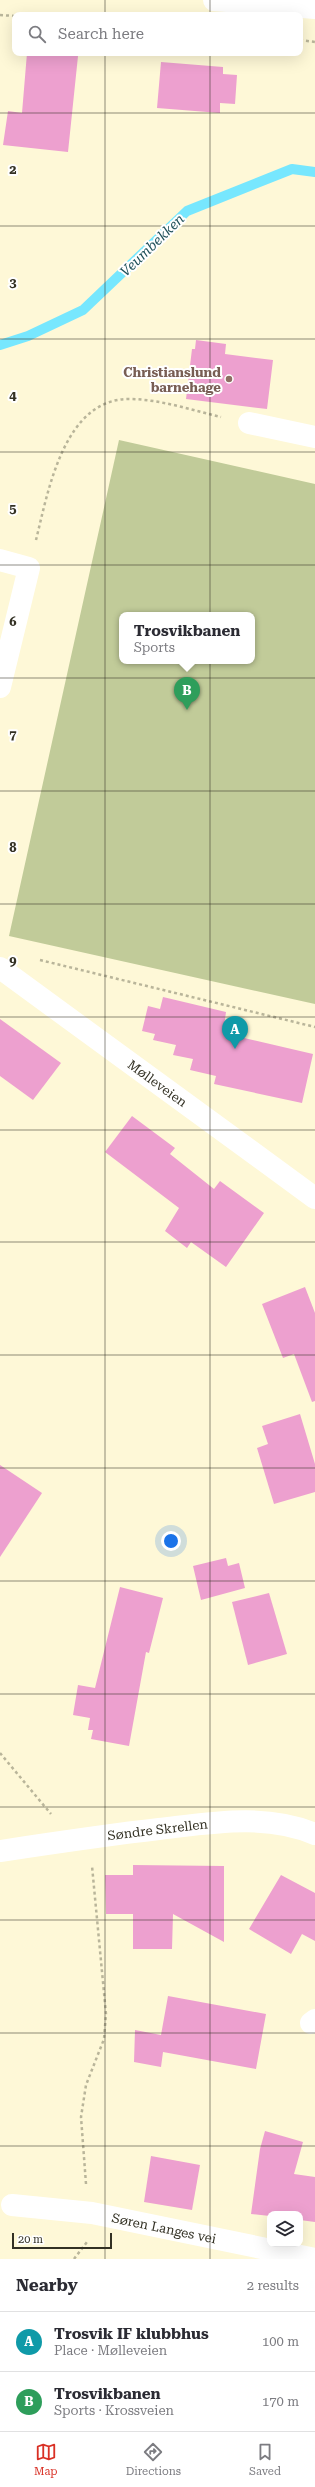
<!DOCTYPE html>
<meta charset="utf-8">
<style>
body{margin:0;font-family:"Roboto Serif",serif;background:#f2f2f3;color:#2b2b33}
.controls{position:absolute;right:12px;bottom:12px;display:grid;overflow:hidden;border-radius:8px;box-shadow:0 4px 16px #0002}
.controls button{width:36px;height:36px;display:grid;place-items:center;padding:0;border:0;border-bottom:1px solid #e1e1e2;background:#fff;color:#2b2b33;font:20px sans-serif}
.scale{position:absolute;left:12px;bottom:10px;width:100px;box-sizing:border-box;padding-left:4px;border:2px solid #333124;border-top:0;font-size:11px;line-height:14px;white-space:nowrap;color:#333124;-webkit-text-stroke:3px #fff;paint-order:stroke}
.you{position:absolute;left:171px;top:1541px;width:14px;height:14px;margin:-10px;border:3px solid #fff;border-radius:50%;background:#1a73e8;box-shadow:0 0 0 6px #1a73e833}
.badge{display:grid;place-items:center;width:26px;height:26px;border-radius:50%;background:#d93025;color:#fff;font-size:13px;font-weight:700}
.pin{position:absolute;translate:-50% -33px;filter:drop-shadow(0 1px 2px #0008)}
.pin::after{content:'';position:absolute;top:21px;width:14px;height:12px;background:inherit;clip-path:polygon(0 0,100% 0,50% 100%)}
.popup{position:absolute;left:119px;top:612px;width:136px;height:52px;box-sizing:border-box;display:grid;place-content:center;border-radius:8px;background:#fff;filter:drop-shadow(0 1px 3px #0005);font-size:13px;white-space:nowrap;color:#7c7c81}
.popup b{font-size:15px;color:#2b2b33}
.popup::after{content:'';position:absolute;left:50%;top:100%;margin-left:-8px;border:8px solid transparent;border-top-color:#fff}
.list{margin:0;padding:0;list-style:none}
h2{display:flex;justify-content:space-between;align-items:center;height:52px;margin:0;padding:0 16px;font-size:17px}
h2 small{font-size:13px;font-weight:400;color:#7c7c81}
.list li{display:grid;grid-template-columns:26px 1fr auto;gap:12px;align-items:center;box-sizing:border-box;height:60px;padding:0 16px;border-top:1px solid #e1e1e2}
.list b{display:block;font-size:15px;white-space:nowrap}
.list p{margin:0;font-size:13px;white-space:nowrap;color:#7c7c81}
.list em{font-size:13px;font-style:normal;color:#7c7c81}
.icon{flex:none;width:22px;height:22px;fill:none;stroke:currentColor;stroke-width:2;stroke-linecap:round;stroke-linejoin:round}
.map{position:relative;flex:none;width:315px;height:2259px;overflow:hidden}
.search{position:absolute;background:#fff;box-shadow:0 4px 16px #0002;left:12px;right:12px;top:12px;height:44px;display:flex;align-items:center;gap:10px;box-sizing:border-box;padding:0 14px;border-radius:8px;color:#7c7c81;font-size:15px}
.sheet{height:172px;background:#fff}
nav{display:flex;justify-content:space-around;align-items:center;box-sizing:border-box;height:56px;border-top:1px solid #e1e1e2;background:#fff;font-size:11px;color:#7c7c81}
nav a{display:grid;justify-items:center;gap:2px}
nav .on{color:#d93025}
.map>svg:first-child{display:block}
.green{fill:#c1cb99;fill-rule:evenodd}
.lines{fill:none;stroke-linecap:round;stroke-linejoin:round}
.stream{stroke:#77e7fe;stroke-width:10}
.building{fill:#eda0cf}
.path{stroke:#b9b59a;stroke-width:2.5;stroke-dasharray:3 3;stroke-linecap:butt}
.minor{stroke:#fff;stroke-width:22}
.major{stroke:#fff;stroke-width:22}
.grid{fill:none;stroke:#333124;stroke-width:1;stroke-opacity:0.55}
.education-dot{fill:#8d6e63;stroke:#fff;stroke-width:1.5}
.labels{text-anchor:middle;stroke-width:4;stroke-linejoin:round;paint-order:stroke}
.education-label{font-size:13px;font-weight:bold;fill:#785e54;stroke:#fff;text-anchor:end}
.street-label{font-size:13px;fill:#333124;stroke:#fff}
.water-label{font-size:14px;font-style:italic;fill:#1f515a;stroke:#fff}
.grid-label{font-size:13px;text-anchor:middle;font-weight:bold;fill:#333124;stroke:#fff;stroke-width:4;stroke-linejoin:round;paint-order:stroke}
</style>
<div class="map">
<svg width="315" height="2259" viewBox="0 0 315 2259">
<rect width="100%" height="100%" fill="#fef8d7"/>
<!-- green -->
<path class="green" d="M119,440L315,484V1004L9,936ZM122,615H252V661H122Z"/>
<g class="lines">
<!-- stream -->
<path class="stream" d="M0,345L28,336L83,310L187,211L292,169L315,172"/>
</g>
<!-- building -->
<g class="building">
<path d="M27,53L78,56L68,152L3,145L8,111L22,113Z"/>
<path d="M161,62L223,67V74L237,75L235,104L220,103V113L157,108Z"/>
<path d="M196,340L226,344L225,354L273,360L267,409L186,399L192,349H195Z"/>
<path d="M163,997L226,1012L224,1026L232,1028L231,1035L313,1054L302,1103L214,1084L216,1076L190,1070L193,1059L173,1055L176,1045L153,1040L155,1034L142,1031L148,1006L160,1009Z"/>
<path d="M0,1019L61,1063L33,1100L0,1076Z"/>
<path d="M132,1116L175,1148L170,1154L214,1189L220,1181L264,1213L226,1267L191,1242L187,1248L165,1231L179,1208L105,1152Z"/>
<path d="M305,1287L315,1313V1401L312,1402L294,1354L283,1358L262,1304Z"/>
<path d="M300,1414L315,1464V1492L274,1504L257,1448L268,1444L262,1426Z"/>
<path d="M0,1465L42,1493L0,1557Z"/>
<path d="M226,1558L228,1566L239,1563L245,1588L201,1600L193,1566Z"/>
<path d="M120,1587L163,1598L149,1653L146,1652L129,1746L91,1739L93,1730H88L90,1718L73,1715L78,1685L95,1688Z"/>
<path d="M269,1593L287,1654L248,1665L232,1602Z"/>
<path d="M133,1865L224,1866V1942L173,1914L172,1949H133V1914H106L105,1875H133Z"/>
<path d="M281,1875L315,1893V1941L302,1934L291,1954L249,1929Z"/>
<path d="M168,1996L266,2014L256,2069L163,2052L161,2067L134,2062L135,2030L161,2035Z"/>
<path d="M265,2131L303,2142L294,2174L315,2177V2222L300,2220V2214H270V2216L251,2214L260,2149Z"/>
<path d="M151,2156L200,2165L192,2210L144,2202Z"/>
</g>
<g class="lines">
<!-- path -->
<g class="path">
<path d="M0,15L15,16"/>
<path d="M300,40L315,42"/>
<path d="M36,540C48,492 64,396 132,399C162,400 192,410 221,417"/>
<path d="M40,960L315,1027"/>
<path d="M0,1753L51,1814"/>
<path d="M86,2184L81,2117L86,2085L104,2039L106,2014L92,1866"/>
<path d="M74,2259L87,2242"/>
</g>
<!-- minor -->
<g class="minor">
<path d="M249,423L315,437"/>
<path d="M0,560L29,568L0,687"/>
<path id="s1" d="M0,968L315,1198"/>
<path id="s2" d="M0,1851C53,1843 106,1835 159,1829C211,1823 265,1813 315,1834"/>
<path d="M311,2023L315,2020"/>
<path id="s3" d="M12,2205L92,2213L315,2259"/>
</g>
<!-- major -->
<path class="major" d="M214,0L315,8"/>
</g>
<!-- grid -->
<path class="grid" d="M105,0V15M210,0V15M105,53V2259M210,53V2259M0,113H315M0,226H315M0,339H315M0,452H315M0,565H315M0,678H315M0,791H315M0,904H315M0,1017H315M0,1130H315M0,1242H315M0,1355H315M0,1468H315M0,1581H315M0,1694H315M0,1807H315M0,1920H315M0,2033H315M0,2146H315"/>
<!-- markers -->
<circle class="education-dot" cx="229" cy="379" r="4"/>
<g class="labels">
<!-- education labels -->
<g class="education-label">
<text x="221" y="377">Christianslund<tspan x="221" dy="15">barnehage</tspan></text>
</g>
<!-- street labels -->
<g class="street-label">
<text dy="5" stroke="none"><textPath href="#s1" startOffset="195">Mølleveien</textPath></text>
<text dy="5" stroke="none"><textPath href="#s2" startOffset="159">Søndre Skrellen</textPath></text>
<text dy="5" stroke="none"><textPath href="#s3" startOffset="154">Søren Langes vei</textPath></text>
</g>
<!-- water labels -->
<g class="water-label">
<text transform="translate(152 245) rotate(-44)" y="5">Veumbekken</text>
</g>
</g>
<g class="grid-label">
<text x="13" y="174">2</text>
<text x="13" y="287">3</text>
<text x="13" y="400">4</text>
<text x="13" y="513">5</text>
<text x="13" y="626">6</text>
<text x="13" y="739">7</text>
<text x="13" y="852">8</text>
<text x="13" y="965">9</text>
</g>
</svg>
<div class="controls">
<button><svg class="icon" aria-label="layers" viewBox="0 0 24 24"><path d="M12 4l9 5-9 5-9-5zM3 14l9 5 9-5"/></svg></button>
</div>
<div class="scale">20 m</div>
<div class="you"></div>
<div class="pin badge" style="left:235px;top:1049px;background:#0f9aa8">A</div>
<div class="pin badge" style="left:187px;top:710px;background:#2e9e5b">B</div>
<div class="popup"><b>Trosvikbanen</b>Sports</div>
<div class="search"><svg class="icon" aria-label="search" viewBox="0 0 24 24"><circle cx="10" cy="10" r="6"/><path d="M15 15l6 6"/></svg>Search here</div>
</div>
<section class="sheet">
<h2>Nearby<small>2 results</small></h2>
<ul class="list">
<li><span class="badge" style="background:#0f9aa8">A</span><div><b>Trosvik IF klubbhus</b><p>Place · Mølleveien</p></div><em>100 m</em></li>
<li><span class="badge" style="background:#2e9e5b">B</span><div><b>Trosvikbanen</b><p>Sports · Krossveien</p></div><em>170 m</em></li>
</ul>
</section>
<nav>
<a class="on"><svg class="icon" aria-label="map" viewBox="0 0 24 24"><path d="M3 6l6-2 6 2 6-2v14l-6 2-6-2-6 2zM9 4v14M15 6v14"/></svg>Map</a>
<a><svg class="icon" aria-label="directions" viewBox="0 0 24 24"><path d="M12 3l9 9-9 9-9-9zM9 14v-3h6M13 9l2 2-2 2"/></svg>Directions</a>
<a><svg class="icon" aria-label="saved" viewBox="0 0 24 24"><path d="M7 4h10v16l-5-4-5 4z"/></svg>Saved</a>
</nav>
